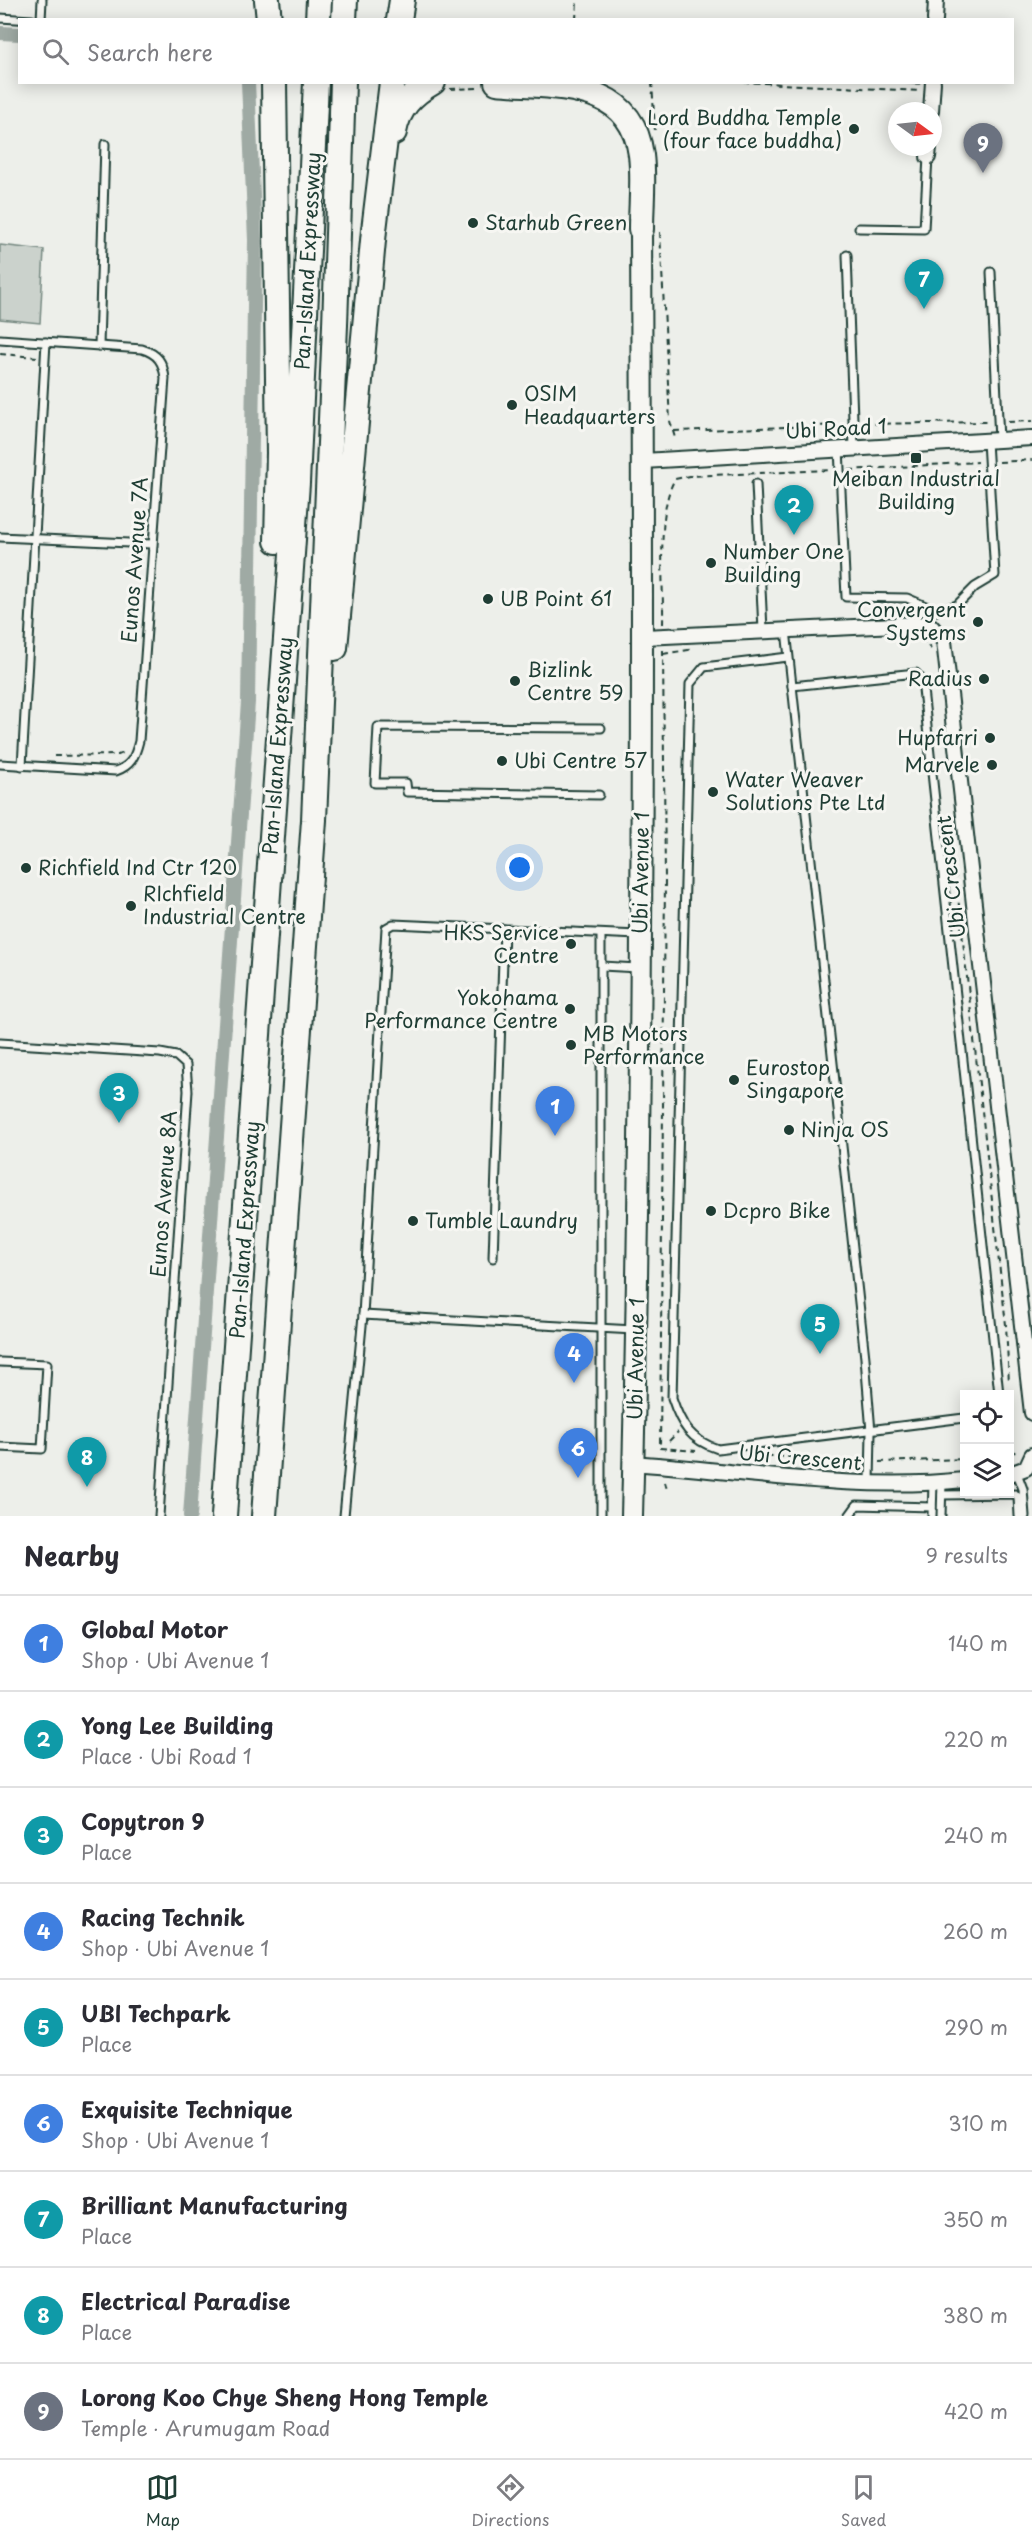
<!DOCTYPE html>
<meta charset="utf-8">
<style>
body{margin:0;font-family:"Playpen Sans",sans-serif;background:#f7f7f7;color:#2b2b33}
.controls{position:absolute;right:18px;bottom:18px;display:grid;overflow:hidden;border-radius:0px;box-shadow:0 3px 15px #0003}
.controls button{width:54px;height:54px;display:grid;place-items:center;padding:0;border:0;border-bottom:2px solid #e1e1e2;background:#fff;color:#2b2b33;font:30px sans-serif}
.compass{position:absolute;left:888px;top:102px;width:54px;height:54px;border-radius:50%;background:#fff;box-shadow:0 3px 15px #0003;rotate:105deg}
.you{position:absolute;left:520px;top:868px;width:21px;height:21px;margin:-15px;border:4px solid #fff;border-radius:50%;background:#1a73e8;box-shadow:0 0 0 9px #1a73e833}
.badge{display:grid;place-items:center;width:39px;height:39px;border-radius:50%;background:#1f3d34;color:#fff;font-size:20px;font-weight:700}
.pin{position:absolute;translate:-50% -50px;filter:drop-shadow(0 2px 3px #0008)}
.pin::after{content:'';position:absolute;top:32px;width:21px;height:18px;background:inherit;clip-path:polygon(0 0,100% 0,50% 100%)}
.list{margin:0;padding:0;list-style:none}
h2{display:flex;justify-content:space-between;align-items:center;height:78px;margin:0;padding:0 24px;font-size:26px}
h2 small{font-size:20px;font-weight:400;color:#7c7c81}
.list li{display:grid;grid-template-columns:39px 1fr auto;gap:18px;align-items:center;box-sizing:border-box;height:96px;padding:0 24px;border-top:2px solid #e1e1e2}
.list b{display:block;font-size:22px;white-space:nowrap}
.list p{margin:0;font-size:20px;white-space:nowrap;color:#7c7c81}
.list em{font-size:20px;font-style:normal;color:#7c7c81}
.icon{flex:none;width:33px;height:33px;fill:none;stroke:currentColor;stroke-width:2;stroke-linecap:round;stroke-linejoin:round}
.map{position:relative;flex:none;width:1032px;height:1516px;overflow:hidden}
.search{position:absolute;background:#fff;box-shadow:0 3px 15px #0003;left:18px;right:18px;top:18px;height:66px;display:flex;align-items:center;gap:15px;box-sizing:border-box;padding:0 21px;border-radius:0px;color:#7c7c81;font-size:22px}
.sheet{height:942px;background:#fff}
nav{display:flex;justify-content:space-around;align-items:center;box-sizing:border-box;height:84px;border-top:2px solid #e1e1e2;background:#fff;font-size:16px;color:#7c7c81}
nav a{display:grid;justify-items:center;gap:3px}
nav .on{color:#1f3d34}
.map>svg:first-child{display:block}
.green{fill:#cbd2cc;stroke:#758880;stroke-width:1.5}
.lines{fill:none;stroke-linecap:round;stroke-linejoin:round}
.stream{stroke:#6c7e77;stroke-width:4}
.canal{stroke:#9faaa4;stroke-width:14}
.lane-casing{stroke:#1f3d34;stroke-width:11}
.street-casing{stroke:#1f3d34;stroke-width:18}
.secondary-casing{stroke:#1f3d34;stroke-width:24}
.highway-casing{stroke:#1f3d34;stroke-width:28}
.path{stroke:#1f3d34;stroke-width:2;stroke-dasharray:6 4.5;stroke-linecap:butt}
.lane{stroke:#f6f6f2;stroke-width:7}
.street{stroke:#f6f6f2;stroke-width:14}
.secondary{stroke:#f6f6f2;stroke-width:20}
.highway{stroke:#f6f6f2;stroke-width:24}
.poi-dot{fill:#1f3d34;stroke:#f6f6f2;stroke-width:2}
.labels{text-anchor:middle;stroke-width:6;stroke-linejoin:round;paint-order:stroke}
.poi-label{font-size:20px;fill:#1f3d34;stroke:#f6f6f2;text-anchor:start}
.street-label{font-size:20px;fill:#1f3d34;stroke:#f6f6f2}
</style>
<div class="map">
<svg width="1032" height="1516" viewBox="0 0 1032 1516">
<rect width="100%" height="100%" fill="#edefea"/>
<filter id="ink" filterUnits="userSpaceOnUse"><feTurbulence type="fractalNoise" baseFrequency=".0167" numOctaves="2"/><feDisplacementMap in="SourceGraphic" scale="12" xChannelSelector="R" yChannelSelector="G"/><feConvolveMatrix kernelMatrix="1 2 1 2 8 2 1 2 1" color-interpolation-filters="sRGB"/></filter>
<g filter="url(#ink)">
<!-- green -->
<path class="green" d="M0,245L44,250L40,323L0,319Z"/>
<g class="lines">
<!-- stream -->
<path class="stream" d="M906,82L919,83"/>
<!-- canal -->
<g class="canal">
<path d="M0,33L20,34"/>
<path d="M190,1516L248,702L255,240L248,82"/>
</g>
<defs>
<g id="lane">
<path d="M0,18L32,20"/>
<path d="M41,20L42,0"/>
<path d="M859,228L924,229L928,157"/>
<path d="M847,255L854,447"/>
<path d="M991,272L999,440"/>
<path d="M0,339L142,349C158,354 163,362 165,378L139,741C135,757 131,766 116,771L0,764"/>
<path d="M99,346L105,144"/>
<path d="M839,448L846,597L907,598L937,611L957,605L975,587L995,575L987,441"/>
<path d="M756,484L763,630"/>
<path d="M0,537L151,544"/>
<path d="M786,630L865,1358L871,1432L870,1483"/>
<path d="M788,657L704,667L690,684L672,1398C681,1425 690,1440 718,1449L964,1418"/>
<path d="M792,686L916,673L922,680L999,1394"/>
<path d="M22,766L46,342"/>
<path d="M599,795L407,792L406,783H375L378,727L601,728"/>
<path d="M601,934V1516"/>
<path d="M602,966L638,968"/>
<path d="M0,1043L160,1053L176,1056L186,1065L188,1091L159,1516"/>
<path d="M493,1258L504,929"/>
<path d="M363,1315L634,1330"/>
<path d="M0,1362L47,1364L42,1449L0,1447"/>
<path d="M1017,1473L1023,1489L1025,1516"/>
<path d="M942,1495L1015,1494L1018,1497L1019,1516"/>
<path d="M344,1516L363,1315L386,928L393,924L638,935"/>
<path d="M849,1516L857,1505L932,1507"/>
<path d="M932,1516L933,1483"/>
<path d="M941,1516L942,1482"/>
</g>
<g id="street">
<path d="M935,20L936,0"/>
<path d="M931,111L933,82"/>
<path d="M928,157L929,147"/>
<path d="M643,461L1032,438"/>
<path d="M644,637L917,624L930,625L944,641L1032,1413"/>
<path d="M633,1463C743,1471 855,1492 964,1480"/>
<path d="M1010,1474L1026,1468L1032,1455"/>
</g>
<path id="secondary" d="M632,1516C643,1087 643,658 641,229"/>
<g id="highway">
<path d="M267,0L269,20"/>
<path d="M318,20L319,0"/>
<path d="M344,20L345,0"/>
<path d="M399,20L402,0"/>
<path d="M274,82L279,453L277,541"/>
<path d="M497,82C555,88 631,79 641,155C644,179 641,205 641,229"/>
<path d="M394,132C398,108 412,94 433,82"/>
<path d="M335,648L374,230L392,82"/>
<path d="M224,1516L297,483L316,82"/>
<path d="M264,1516L314,820L335,325L343,82"/>
</g>
</defs>
<!-- lane casing -->
<use href="#lane" class="lane-casing"/>
<!-- street casing -->
<use href="#street" class="street-casing"/>
<!-- secondary casing -->
<use href="#secondary" class="secondary-casing"/>
<!-- highway casing -->
<use href="#highway" class="highway-casing"/>
<!-- path -->
<g class="path">
<path d="M576,20L577,0"/>
<path d="M652,82L655,131"/>
<path d="M743,82L920,91"/>
<path d="M450,89L480,88"/>
<path d="M660,232L670,421L675,438"/>
<path d="M0,354L37,357"/>
<path d="M1008,422L1032,421"/>
<path d="M864,424L987,422"/>
<path d="M674,431L843,425"/>
<path d="M999,462L1032,460"/>
<path d="M849,470L978,462"/>
<path d="M663,624C664,585 656,511 675,479L690,476L831,470"/>
<path d="M921,638L931,649"/>
<path d="M663,650L665,880L660,1448L696,1451"/>
<path d="M663,654L694,649"/>
<path d="M54,756L118,755L125,752"/>
<path d="M954,861L1006,1325L1009,1383"/>
<path d="M669,1441L678,1432"/>
<path d="M1010,1445L1012,1435L1010,1395"/>
<path d="M1010,1450L1018,1454"/>
<path d="M756,1455L861,1462"/>
<path d="M879,1462L964,1459"/>
<path d="M665,1482L667,1490"/>
</g>
<!-- lane -->
<use href="#lane" class="lane"/>
<!-- street -->
<use href="#street" class="street"/>
<!-- secondary -->
<use href="#secondary" class="secondary"/>
<!-- highway -->
<use href="#highway" class="highway"/>
</g>
</g>
<!-- markers -->
<g class="poi-dot">
<circle cx="854" cy="129" r="6"/>
<circle cx="473" cy="223" r="6"/>
<circle cx="512" cy="405" r="6"/>
<rect x="910" y="452" width="12" height="12" rx="3"/>
<circle cx="711" cy="563" r="6"/>
<circle cx="488" cy="599" r="6"/>
<circle cx="978" cy="622" r="6"/>
<circle cx="984" cy="679" r="6"/>
<circle cx="515" cy="681" r="6"/>
<circle cx="990" cy="738" r="6"/>
<circle cx="502" cy="761" r="6"/>
<circle cx="992" cy="765" r="6"/>
<circle cx="713" cy="792" r="6"/>
<circle cx="26" cy="868" r="6"/>
<circle cx="131" cy="906" r="6"/>
<circle cx="571" cy="944" r="6"/>
<circle cx="570" cy="1009" r="6"/>
<circle cx="571" cy="1045" r="6"/>
<circle cx="734" cy="1080" r="6"/>
<circle cx="789" cy="1130" r="6"/>
<circle cx="711" cy="1211" r="6"/>
<circle cx="413" cy="1221" r="6"/>
</g>
<g class="labels">
<!-- poi labels -->
<g class="poi-label">
<text x="842" y="125" text-anchor="end">Lord Buddha Temple<tspan x="842" dy="23">(four face buddha)</tspan></text>
<text x="485" y="230">Starhub Green</text>
<text x="524" y="401">OSIM<tspan x="524" dy="23">Headquarters</tspan></text>
<text x="916" y="486" text-anchor="middle">Meiban Industrial<tspan x="916" dy="23">Building</tspan></text>
<text x="723" y="559">Number One<tspan x="723" dy="23">Building</tspan></text>
<text x="500" y="606">UB Point 61</text>
<text x="966" y="617" text-anchor="end">Convergent<tspan x="966" dy="23">Systems</tspan></text>
<text x="527" y="677">Bizlink<tspan x="527" dy="23">Centre 59</tspan></text>
<text x="972" y="686" text-anchor="end">Radius</text>
<text x="978" y="745" text-anchor="end">Hupfarri</text>
<text x="514" y="768">Ubi Centre 57</text>
<text x="980" y="772" text-anchor="end">Marvele</text>
<text x="725" y="787">Water Weaver<tspan x="725" dy="23">Solutions Pte Ltd</tspan></text>
<text x="38" y="875">Richfield Ind Ctr 120</text>
<text x="143" y="901">RIchfield<tspan x="143" dy="23">Industrial Centre</tspan></text>
<text x="559" y="940" text-anchor="end">HKS Service<tspan x="559" dy="23">Centre</tspan></text>
<text x="558" y="1005" text-anchor="end">Yokohama<tspan x="558" dy="23">Performance Centre</tspan></text>
<text x="583" y="1041">MB Motors<tspan x="583" dy="23">Performance</tspan></text>
<text x="746" y="1075">Eurostop<tspan x="746" dy="23">Singapore</tspan></text>
<text x="801" y="1137">Ninja OS</text>
<text x="723" y="1218">Dcpro Bike</text>
<text x="425" y="1228">Tumble Laundry</text>
</g>
<!-- street labels -->
<g class="street-label">
<text transform="translate(308 261) rotate(-87)" y="7">Pan-Island Expressway</text>
<text transform="translate(836 429) rotate(-3)" y="7">Ubi Road 1</text>
<text transform="translate(135 560) rotate(-86)" y="7">Eunos Avenue 7A</text>
<text transform="translate(278 746) rotate(-86)" y="7">Pan-Island Expressway</text>
<text transform="translate(641 873) rotate(-89)" y="7">Ubi Avenue 1</text>
<text transform="translate(951 877) rotate(-97)" y="7">Ubi Crescent</text>
<text transform="translate(164 1194) rotate(-86)" y="7">Eunos Avenue 8A</text>
<text transform="translate(245 1230) rotate(-86)" y="7">Pan-Island Expressway</text>
<text transform="translate(636 1359) rotate(-89)" y="7">Ubi Avenue 1</text>
<text transform="translate(800 1458) rotate(5)" y="7">Ubi Crescent</text>
</g>
</g>
</svg>
<div class="controls">
<button><svg class="icon" aria-label="locate" viewBox="0 0 24 24"><circle cx="12" cy="12" r="6"/><path d="M12 2v4M12 18v4M2 12h4M18 12h4"/></svg></button>
<button><svg class="icon" aria-label="layers" viewBox="0 0 24 24"><path d="M12 4l9 5-9 5-9-5zM3 14l9 5 9-5"/></svg></button>
</div>
<svg class="compass" viewBox="-18 -18 36 36"><path d="M0-13l5 13h-10z" fill="#e53935"/><path d="M0 13l5-13h-10z" fill="#7c7c81"/></svg>
<div class="you"></div>
<div class="pin badge" style="left:555px;top:1136px;background:#3f7fe0">1</div>
<div class="pin badge" style="left:794px;top:535px;background:#0f9aa8">2</div>
<div class="pin badge" style="left:119px;top:1123px;background:#0f9aa8">3</div>
<div class="pin badge" style="left:574px;top:1383px;background:#3f7fe0">4</div>
<div class="pin badge" style="left:820px;top:1354px;background:#0f9aa8">5</div>
<div class="pin badge" style="left:578px;top:1478px;background:#3f7fe0">6</div>
<div class="pin badge" style="left:924px;top:309px;background:#0f9aa8">7</div>
<div class="pin badge" style="left:87px;top:1487px;background:#0f9aa8">8</div>
<div class="pin badge" style="left:983px;top:173px;background:#6b7280">9</div>
<div class="search"><svg class="icon" aria-label="search" viewBox="0 0 24 24"><circle cx="10" cy="10" r="6"/><path d="M15 15l6 6"/></svg>Search here</div>
</div>
<section class="sheet">
<h2>Nearby<small>9 results</small></h2>
<ul class="list">
<li><span class="badge" style="background:#3f7fe0">1</span><div><b>Global Motor</b><p>Shop · Ubi Avenue 1</p></div><em>140 m</em></li>
<li><span class="badge" style="background:#0f9aa8">2</span><div><b>Yong Lee Building</b><p>Place · Ubi Road 1</p></div><em>220 m</em></li>
<li><span class="badge" style="background:#0f9aa8">3</span><div><b>Copytron 9</b><p>Place</p></div><em>240 m</em></li>
<li><span class="badge" style="background:#3f7fe0">4</span><div><b>Racing Technik</b><p>Shop · Ubi Avenue 1</p></div><em>260 m</em></li>
<li><span class="badge" style="background:#0f9aa8">5</span><div><b>UBI Techpark</b><p>Place</p></div><em>290 m</em></li>
<li><span class="badge" style="background:#3f7fe0">6</span><div><b>Exquisite Technique</b><p>Shop · Ubi Avenue 1</p></div><em>310 m</em></li>
<li><span class="badge" style="background:#0f9aa8">7</span><div><b>Brilliant Manufacturing</b><p>Place</p></div><em>350 m</em></li>
<li><span class="badge" style="background:#0f9aa8">8</span><div><b>Electrical Paradise</b><p>Place</p></div><em>380 m</em></li>
<li><span class="badge" style="background:#6b7280">9</span><div><b>Lorong Koo Chye Sheng Hong Temple</b><p>Temple · Arumugam Road</p></div><em>420 m</em></li>
</ul>
</section>
<nav>
<a class="on"><svg class="icon" aria-label="map" viewBox="0 0 24 24"><path d="M3 6l6-2 6 2 6-2v14l-6 2-6-2-6 2zM9 4v14M15 6v14"/></svg>Map</a>
<a><svg class="icon" aria-label="directions" viewBox="0 0 24 24"><path d="M12 3l9 9-9 9-9-9zM9 14v-3h6M13 9l2 2-2 2"/></svg>Directions</a>
<a><svg class="icon" aria-label="saved" viewBox="0 0 24 24"><path d="M7 4h10v16l-5-4-5 4z"/></svg>Saved</a>
</nav>
